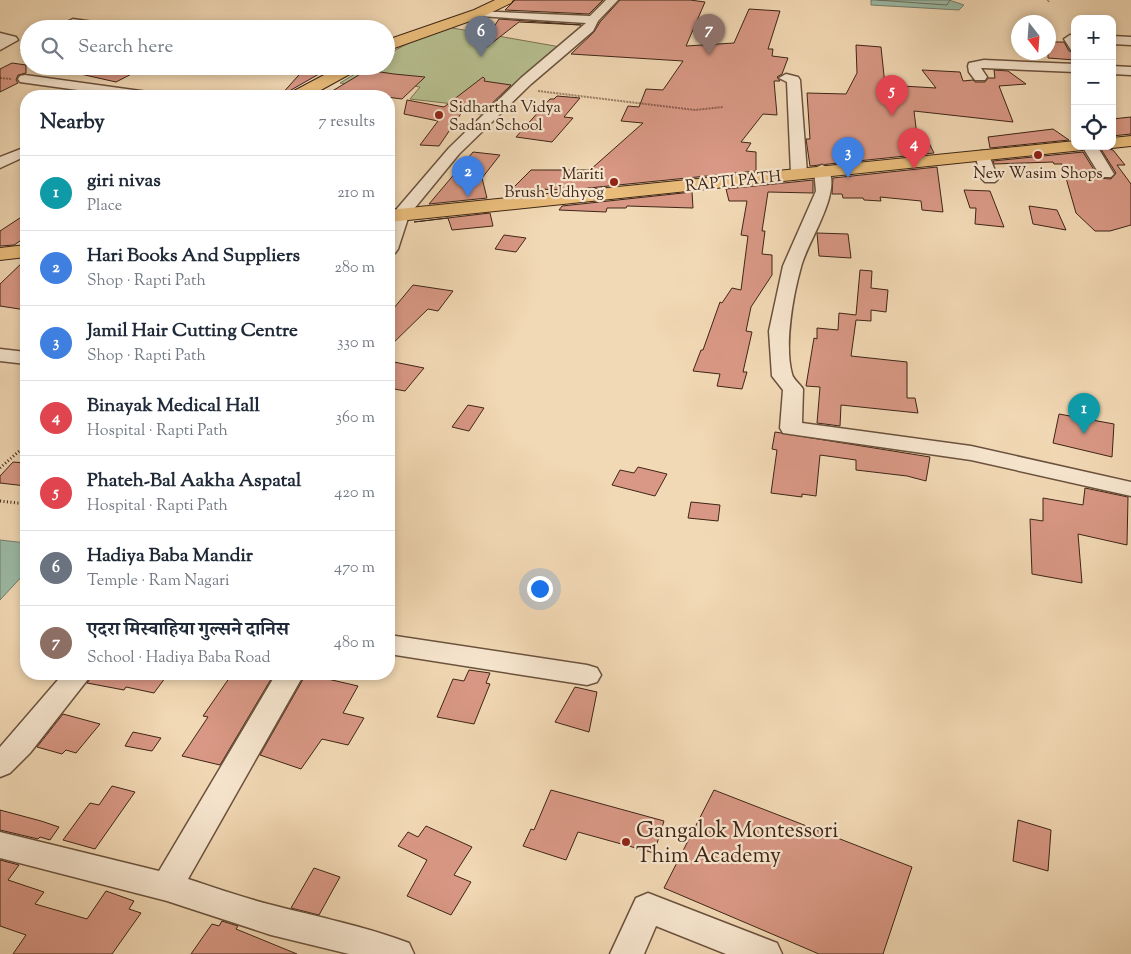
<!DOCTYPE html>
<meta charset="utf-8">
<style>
body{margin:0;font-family:"Sorts Mill Goudy","Noto Serif Devanagari",serif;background:#f6f6f7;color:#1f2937}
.controls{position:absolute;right:15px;top:15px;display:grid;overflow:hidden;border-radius:10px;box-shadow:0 2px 8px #0003}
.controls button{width:45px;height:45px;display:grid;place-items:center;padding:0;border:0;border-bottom:1px solid #e0e1e3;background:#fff;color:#1f2937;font:25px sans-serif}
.compass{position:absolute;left:1011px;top:15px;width:45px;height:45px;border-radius:50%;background:#fff;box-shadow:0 2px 8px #0003;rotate:163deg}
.you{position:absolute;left:539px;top:588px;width:18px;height:18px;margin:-12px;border:4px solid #fff;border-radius:50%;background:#1a73e8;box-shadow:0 0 0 8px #1a73e833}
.badge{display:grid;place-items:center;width:32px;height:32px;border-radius:50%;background:#8f2418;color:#fff;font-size:16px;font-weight:700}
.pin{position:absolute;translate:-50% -41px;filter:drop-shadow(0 1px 2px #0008)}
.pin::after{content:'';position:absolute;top:26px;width:18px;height:15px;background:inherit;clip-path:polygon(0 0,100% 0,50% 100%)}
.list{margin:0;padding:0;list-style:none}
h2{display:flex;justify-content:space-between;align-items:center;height:65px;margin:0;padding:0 20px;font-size:21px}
h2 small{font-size:16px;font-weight:400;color:#747a83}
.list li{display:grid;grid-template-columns:32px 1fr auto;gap:15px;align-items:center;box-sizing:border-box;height:75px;padding:0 20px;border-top:1px solid #e0e1e3}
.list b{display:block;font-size:19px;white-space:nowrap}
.list p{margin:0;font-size:16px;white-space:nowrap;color:#747a83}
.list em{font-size:16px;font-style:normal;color:#747a83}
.icon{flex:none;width:28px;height:28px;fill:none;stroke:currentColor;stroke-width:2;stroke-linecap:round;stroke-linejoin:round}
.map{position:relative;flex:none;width:1131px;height:954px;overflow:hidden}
.search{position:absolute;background:#fff;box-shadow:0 2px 8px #0003;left:20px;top:20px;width:375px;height:55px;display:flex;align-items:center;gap:12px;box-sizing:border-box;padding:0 18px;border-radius:28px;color:#747a83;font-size:19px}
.panel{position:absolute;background:#fff;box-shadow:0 2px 8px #0003;left:20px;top:90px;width:375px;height:590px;border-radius:20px}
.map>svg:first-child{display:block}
.green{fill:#b7c091;stroke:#7a7253}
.water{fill:#9cbba7;stroke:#767f6d}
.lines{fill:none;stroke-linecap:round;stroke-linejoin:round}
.shore{stroke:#6d705e;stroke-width:1}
.building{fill:#d99885;stroke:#3e2515}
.minor-casing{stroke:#6b523d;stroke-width:3}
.major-casing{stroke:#3e2515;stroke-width:2}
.path-far1{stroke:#3e2515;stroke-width:2;stroke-dasharray:0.5 1;stroke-linecap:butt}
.path{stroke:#3e2515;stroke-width:3;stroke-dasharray:1 2.5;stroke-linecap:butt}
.minor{fill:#f7e6cf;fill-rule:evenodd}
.major{fill:#e9bc7a;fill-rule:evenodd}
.poi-dot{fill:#8f2418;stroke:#f7e6cf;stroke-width:2}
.labels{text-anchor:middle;stroke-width:4.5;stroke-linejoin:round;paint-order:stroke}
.far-poi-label{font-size:16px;fill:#3e2515;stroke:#f7e6cf;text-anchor:start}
.far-street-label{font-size:16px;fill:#3e2515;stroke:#f7e6cf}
.near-poi-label{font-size:22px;fill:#3e2515;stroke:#f7e6cf;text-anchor:start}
</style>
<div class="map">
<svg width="1131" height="954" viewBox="0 0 1131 954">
<rect width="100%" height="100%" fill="#f2d9b5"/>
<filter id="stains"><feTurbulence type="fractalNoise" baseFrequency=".004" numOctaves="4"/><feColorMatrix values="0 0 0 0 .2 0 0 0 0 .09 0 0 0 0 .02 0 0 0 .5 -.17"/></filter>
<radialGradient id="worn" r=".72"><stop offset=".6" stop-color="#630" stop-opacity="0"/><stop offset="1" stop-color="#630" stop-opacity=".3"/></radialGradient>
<!-- green -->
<path class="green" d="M441,26L566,48L497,109L410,99L420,87L395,83L381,88L340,83L368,66H386V55Z"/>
<!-- water -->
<g class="water">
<path d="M871,0H949L964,5L959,10L871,5Z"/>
<path d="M0,540L26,543V572L0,600Z"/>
</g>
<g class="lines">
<!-- shore -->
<path class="shore" d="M877,0L947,5L950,0"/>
</g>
<!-- building -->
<g class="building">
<path d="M515,0H603L589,14L505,10Z"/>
<path d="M620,0H690L705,2L686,46L734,43L749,9L780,11L768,49H773L772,56L788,58L782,74L777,77L780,81H774L777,115L763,114L741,142L751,143L746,151L756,152V171L569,190L535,189L509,192L531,170H590L643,123L621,121L628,106L639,107L646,89L663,90L683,61L571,54L594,32L600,22Z"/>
<path d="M499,19L581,25L519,22L483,50L480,48Z"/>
<path d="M1048,42H1064L1069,51L1075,53V60L1048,58Z"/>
<path d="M856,45L881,47L885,85L936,88L922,70L960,72L963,81L973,80L975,82H985L988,78H995L994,70L1008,71L1026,84L999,86L1013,122L914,111L918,144L929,143L934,153L810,166L806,139H810L807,93L846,94L857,73Z"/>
<path d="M12,63L26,65V73L18,75L16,80L18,83L0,92V69Z"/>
<path d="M77,66H147L116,82L76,73Z"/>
<path d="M307,66H333L291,90L288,96H280Z"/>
<path d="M367,70L394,74L425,77L402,99L363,94L361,96H324Z"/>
<path d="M483,77L485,79L484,81L511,85L481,114L462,112L439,146L420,145L438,121L404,114L407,100L444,107Z"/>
<path d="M557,96L580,98L564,117L573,118L552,142L516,137L550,99H554Z"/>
<path d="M1131,117V134L1112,136V119Z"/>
<path d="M1053,129L1069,140L990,148L988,137Z"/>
<path d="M1099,146L1113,150L1125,165H1117L1131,184V225L1110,231H1095L1076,213L1062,164H1054L1053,162L994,164L993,161L1083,152L1099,178L1111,179L1116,173Z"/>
<path d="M473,152L500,155L482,178L487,198L429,204Z"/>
<path d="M937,167L943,212L922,210L921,201L880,197L881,201L864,200L863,198H843L842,194H832L833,178Z"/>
<path d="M813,180V193L768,192L762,231H765L762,254L772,255V275L751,307L746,331L752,332L743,372H747L742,389L717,386L720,374L693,371L701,350H703L720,302L722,303L732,288L741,290L748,236L741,235L747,201H729L726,189Z"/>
<path d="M964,190L990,191L1004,227L975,224L976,208H970Z"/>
<path d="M692,192L693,208L627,206L626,208H607L606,212L559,210L562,206Z"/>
<path d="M1029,206L1057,210L1066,230L1033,224Z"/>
<path d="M490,213L493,226L452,230L448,218L414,222Z"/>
<path d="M26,214V237L14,245L0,246V231Z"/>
<path d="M817,233L848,234L851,258L819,256Z"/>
<path d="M504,235L526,238L516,252L495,249Z"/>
<path d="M26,259V310L0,306V284Z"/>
<path d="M860,270L872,271L871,288L888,290L886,312L871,310V321L856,320L851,356L907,362V398H915L918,413L841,405L840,426L817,423L820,387L806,386L814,338L817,339V328L838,330L839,313L856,315Z"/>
<path d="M413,285L453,291L438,311L428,309L389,347V314Z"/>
<path d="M389,361L424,368L405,391L389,388Z"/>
<path d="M468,405L484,408L469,431L452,427Z"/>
<path d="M1059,414L1114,424L1112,457L1053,443Z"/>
<path d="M775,432L930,457L926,481L907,476L856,470V460L820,455L816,496L802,494V497L771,493L777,450L772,449Z"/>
<path d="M13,462L26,463V486L0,483V476Z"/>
<path d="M638,467L667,474L655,496L612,485L620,470L634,473Z"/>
<path d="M1085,488L1128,497L1127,545L1078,534L1082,583L1032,574L1030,519L1043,521V498L1083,505Z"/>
<path d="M691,502L720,505L718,521L688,518Z"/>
<path d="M469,670L490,673L486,683L490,684L474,724L437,717L453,679L464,681Z"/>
<path d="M94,674H168L154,693L126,687L124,690L87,683Z"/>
<path d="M232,674H274L220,765L182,756L208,717L203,716Z"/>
<path d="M306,674L358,686L343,713L364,718L348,745L322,739L301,769L260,755Z"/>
<path d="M575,687L597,692L589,732L555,722Z"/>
<path d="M63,714L100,724L76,753L66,750L62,754L37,747Z"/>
<path d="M133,732L161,738L152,751L125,746Z"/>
<path d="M112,786L135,792L95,849L63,840L90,803L99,805Z"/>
<path d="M551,790L664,821L654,853L578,832L566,860L523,846L531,829L534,830Z"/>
<path d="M714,790L912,867L883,954H819L664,888Z"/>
<path d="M0,810L41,821L59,827L50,840L40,837L38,839L0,830Z"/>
<path d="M1018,820L1051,830L1048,871L1013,861Z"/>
<path d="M426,826L472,847L454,875L471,882L451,915L407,896L427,860L398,846L408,832L418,837Z"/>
<path d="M0,860L19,865L8,880L44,892L35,904L87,919L106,891L134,901L129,909L141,913L112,954H13L26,935L0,926Z"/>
<path d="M314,868L340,877L319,915L291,908Z"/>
<path d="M222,921L238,926L236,929L297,954H191L212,924L219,926Z"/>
</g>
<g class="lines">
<defs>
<g id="minor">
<path d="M606,0H618L598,21L593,31L531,84L459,154L409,215L398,249L395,253L389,254V226L395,211L449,148L521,78L586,23L479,16L475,15L473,13L475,11L590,16Z"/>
<path d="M73,19L114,25L120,29L74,27L69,29H52Z"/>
<path d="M0,33L16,37L18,40L0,50Z"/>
<path d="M1070,35H1075V51L1071,50L1064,39Z"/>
<path d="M1112,36L1131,37V45L1112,44Z"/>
<path d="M984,60L1075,64V72L984,68H981L987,77L985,80H975L969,72L968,66L969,63Z"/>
<path d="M1112,66L1131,67V75L1112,74Z"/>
<path d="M786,74L798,77L800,80L807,173L804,176H794L791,173L787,82L779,78Z"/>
<path d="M25,75L148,92L155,96H121L20,82L18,79L20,76Z"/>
<path d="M1082,146H1097L1114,174L1111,177H1101Z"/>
<path d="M26,147V156L0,168V157Z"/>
<path d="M982,151L987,152L989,155L998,179L995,182H985L982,179L975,155L977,152Z"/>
<path d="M822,165L827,167C844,190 807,242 801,267C793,295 784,346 792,374C793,379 800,384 803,389L802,423L971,446L1131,482V496L971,460L783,433L780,428L783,390L772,376L769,331L783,266L816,191L814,170L817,167Z"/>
<path d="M0,349L26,352V364L0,361Z"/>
<path d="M389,635L587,665L597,668L601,675L597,682L587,685L389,654Z"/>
<path d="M63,674H92L30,753L10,773L0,777V747Z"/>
<path d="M276,674H304L188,879C216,888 244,898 272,905C318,917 364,926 409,943L414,954H349L271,935L167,901L0,858V832L159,871Z"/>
<path d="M648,893L777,943L782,954H726L656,926L644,954H610L636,898Z"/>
</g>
<g id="major">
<path d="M495,0H513L511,3L484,16L386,51V41L390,39L474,10Z"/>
<path d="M341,66H361L359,69L310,96H290L292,92Z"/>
<path d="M1131,136V146L1112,148L1105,146H1112V138Z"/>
<path d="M1075,141V146H1086L1083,150L389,222V210Z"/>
<path d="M26,245V257L0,260V248Z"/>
</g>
</defs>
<!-- minor casing -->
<use href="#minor" class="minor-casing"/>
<!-- major casing -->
<use href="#major" class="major-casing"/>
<!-- path-far1 -->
<g class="path-far1">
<path d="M1048,0L1049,2"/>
<path d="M20,50L29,51"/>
<path d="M0,78L12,79"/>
<path d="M538,91L695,110L723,107"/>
</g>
<!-- path -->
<g class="path">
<path d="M0,468L26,445"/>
<path d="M0,501L26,504"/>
</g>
<!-- minor -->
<use href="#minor" class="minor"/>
<!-- major -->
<use href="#major" class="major"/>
</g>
<!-- markers -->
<g class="poi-dot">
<circle cx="439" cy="115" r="5"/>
<circle cx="1038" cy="155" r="5"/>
<circle cx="614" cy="182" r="5"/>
<circle cx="626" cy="842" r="5"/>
</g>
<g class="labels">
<!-- far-poi labels -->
<g class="far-poi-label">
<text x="449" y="112">Sidhartha Vidya<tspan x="449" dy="18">Sadan School</tspan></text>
<text x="1038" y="178" text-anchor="middle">New Wasim Shops</text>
<text x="604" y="179" text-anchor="end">Mariti<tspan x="604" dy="18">Brush Udhyog</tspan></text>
</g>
<!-- far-street labels -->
<g class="far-street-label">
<text transform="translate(733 180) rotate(-6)" y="6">RAPTI PATH</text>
</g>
<!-- near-poi labels -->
<g class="near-poi-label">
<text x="636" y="837">Gangalok Montessori<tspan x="636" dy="25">Thim Academy</tspan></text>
</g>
</g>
<rect width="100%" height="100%" filter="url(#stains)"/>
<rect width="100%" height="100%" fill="url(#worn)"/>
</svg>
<div class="controls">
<button>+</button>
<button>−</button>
<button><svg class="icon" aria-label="locate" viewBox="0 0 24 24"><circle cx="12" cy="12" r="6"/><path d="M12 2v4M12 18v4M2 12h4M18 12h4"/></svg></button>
</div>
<svg class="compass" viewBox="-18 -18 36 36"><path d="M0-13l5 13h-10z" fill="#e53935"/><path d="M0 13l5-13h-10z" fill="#747a83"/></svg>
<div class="you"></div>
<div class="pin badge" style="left:1084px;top:434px;background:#0f9aa8">1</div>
<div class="pin badge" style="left:468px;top:197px;background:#3f7fe0">2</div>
<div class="pin badge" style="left:848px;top:178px;background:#3f7fe0">3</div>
<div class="pin badge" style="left:914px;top:169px;background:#e0444e">4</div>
<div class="pin badge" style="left:892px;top:116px;background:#e0444e">5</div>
<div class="pin badge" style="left:481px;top:57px;background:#6b7280">6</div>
<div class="pin badge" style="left:709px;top:55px;background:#8d6e63">7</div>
<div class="search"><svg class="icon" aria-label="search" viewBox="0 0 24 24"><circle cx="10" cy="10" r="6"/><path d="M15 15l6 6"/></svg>Search here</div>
<section class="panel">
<h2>Nearby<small>7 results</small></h2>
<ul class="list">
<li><span class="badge" style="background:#0f9aa8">1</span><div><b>giri nivas</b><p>Place</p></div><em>210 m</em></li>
<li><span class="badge" style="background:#3f7fe0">2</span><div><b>Hari Books And Suppliers</b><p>Shop · Rapti Path</p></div><em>280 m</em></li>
<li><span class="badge" style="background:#3f7fe0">3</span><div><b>Jamil Hair Cutting Centre</b><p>Shop · Rapti Path</p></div><em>330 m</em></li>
<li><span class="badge" style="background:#e0444e">4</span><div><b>Binayak Medical Hall</b><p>Hospital · Rapti Path</p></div><em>360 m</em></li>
<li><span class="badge" style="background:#e0444e">5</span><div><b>Phateh-Bal Aakha Aspatal</b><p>Hospital · Rapti Path</p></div><em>420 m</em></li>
<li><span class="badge" style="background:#6b7280">6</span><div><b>Hadiya Baba Mandir</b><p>Temple · Ram Nagari</p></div><em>470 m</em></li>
<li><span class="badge" style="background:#8d6e63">7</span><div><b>एदरा मिस्वाहिया गुल्सने दानिस</b><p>School · Hadiya Baba Road</p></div><em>480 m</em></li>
</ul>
</section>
</div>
